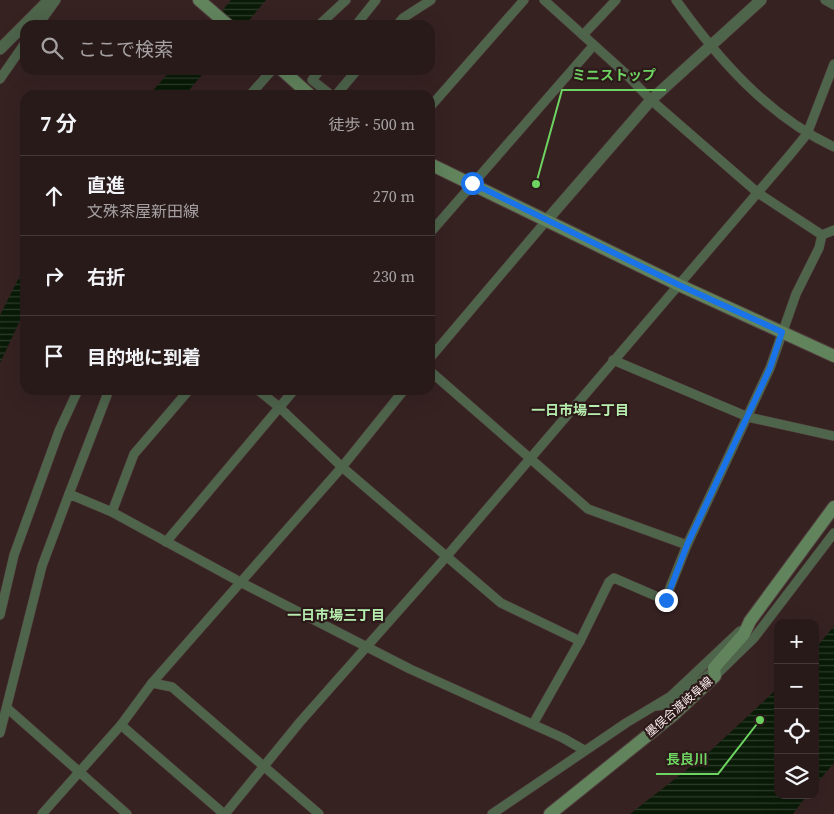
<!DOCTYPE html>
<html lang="ja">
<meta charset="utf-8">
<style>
body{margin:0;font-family:"Source Serif 4","Noto Sans JP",serif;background:#352727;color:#f1f3f6}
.controls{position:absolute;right:15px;bottom:15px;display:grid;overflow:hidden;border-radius:10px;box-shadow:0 5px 20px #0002}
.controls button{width:45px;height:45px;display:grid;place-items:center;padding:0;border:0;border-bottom:1px solid #453839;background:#291a1a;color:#f1f3f6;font:25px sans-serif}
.stop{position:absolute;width:15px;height:15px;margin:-11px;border:4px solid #1a73e8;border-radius:50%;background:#fff}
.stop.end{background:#1a73e8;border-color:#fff;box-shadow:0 1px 5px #0008}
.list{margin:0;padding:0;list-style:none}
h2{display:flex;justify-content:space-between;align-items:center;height:65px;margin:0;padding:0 20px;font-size:21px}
h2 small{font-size:16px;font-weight:400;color:#a5a1a2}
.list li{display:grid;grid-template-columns:32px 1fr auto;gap:15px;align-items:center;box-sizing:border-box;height:80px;padding:0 20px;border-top:1px solid #453839}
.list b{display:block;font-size:19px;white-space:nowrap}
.list p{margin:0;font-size:16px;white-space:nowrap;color:#a5a1a2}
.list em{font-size:16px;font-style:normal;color:#a5a1a2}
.icon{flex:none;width:28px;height:28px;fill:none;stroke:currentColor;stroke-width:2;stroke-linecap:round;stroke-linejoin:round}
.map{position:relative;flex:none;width:834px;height:814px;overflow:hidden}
.search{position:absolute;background:#291a1a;box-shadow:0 5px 20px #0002;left:20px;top:20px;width:415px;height:55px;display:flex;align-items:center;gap:12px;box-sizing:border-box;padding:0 18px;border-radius:15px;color:#a5a1a2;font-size:19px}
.panel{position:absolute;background:#291a1a;box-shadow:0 5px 20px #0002;left:20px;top:90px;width:415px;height:305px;border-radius:15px}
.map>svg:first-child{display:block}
.water{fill:url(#water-rules)}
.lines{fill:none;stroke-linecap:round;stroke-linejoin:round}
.minor-casing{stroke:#533f3f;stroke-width:10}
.tertiary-casing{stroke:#533f3f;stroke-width:12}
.secondary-casing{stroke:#533f3f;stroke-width:14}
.minor{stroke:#4e644b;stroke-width:9}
.tertiary{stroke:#4e644b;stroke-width:11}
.secondary{stroke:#61845d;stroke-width:12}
.route{stroke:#1a73e8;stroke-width:6}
.labels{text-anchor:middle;stroke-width:4.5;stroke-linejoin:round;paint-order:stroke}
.street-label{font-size:12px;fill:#fef0ef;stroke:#2c1919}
.neighbourhood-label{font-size:14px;font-weight:bold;fill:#b7edaf;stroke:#2c1919}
.leader{fill:none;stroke:#6dd361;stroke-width:2}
.callout-dot{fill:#6dd361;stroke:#2c1919;stroke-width:2}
.callout-label{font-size:14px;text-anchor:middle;font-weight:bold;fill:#6dd361;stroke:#2c1919;stroke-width:4.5;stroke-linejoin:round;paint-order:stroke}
</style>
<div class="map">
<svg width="834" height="814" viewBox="0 0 834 814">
<defs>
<pattern id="water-rules" width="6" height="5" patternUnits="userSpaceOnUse" patternTransform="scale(1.25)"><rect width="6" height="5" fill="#091b07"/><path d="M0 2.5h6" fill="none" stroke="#2e3c2b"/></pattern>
</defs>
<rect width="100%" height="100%" fill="#372222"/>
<!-- water -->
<g class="water">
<path d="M231,0H266L245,25H210Z"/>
<path d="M171,70H206L185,95H149Z"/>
<path d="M25,266V310L0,363V315Z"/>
<path d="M834,626V763L815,785V649Z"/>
<path d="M778,688V795H807L793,814H630L708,753Z"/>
</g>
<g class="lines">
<defs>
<g id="minor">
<path d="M544,0L625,73L651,100L758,193L822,235"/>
<path d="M676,0C718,59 768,116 834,147"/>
<path d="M825,0L834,5"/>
<path d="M38,25L56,0"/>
<path d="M319,25L346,0"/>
<path d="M356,25L376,0"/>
<path d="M397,25L403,18L431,0"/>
<path d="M583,35L616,0"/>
<path d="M320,70L312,80L331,95"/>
<path d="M0,79L25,43"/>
<path d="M250,95L272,70"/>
<path d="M336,95L357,70"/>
<path d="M430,107L524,0"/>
<path d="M430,233L593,46"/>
<path d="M822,235L834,230"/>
<path d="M430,358L547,220"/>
<path d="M613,360L748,417L834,436"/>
<path d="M430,371L588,509L687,545"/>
<path d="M258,390L279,407L342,467L501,603L580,641"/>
<path d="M69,494L109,390"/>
<path d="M112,512L134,454L189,390"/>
<path d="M166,542L294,390"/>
<path d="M0,615L14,555L59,431L78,390"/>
<path d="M152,683L172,687L319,814"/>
<path d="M657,706L670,704L709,674L715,676L754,638L834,533"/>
<path d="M7,708L127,814"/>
<path d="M533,724L580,641L609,582L614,578L665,600L687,545L770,368L796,294L819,248L822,235"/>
<path d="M121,725L224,814"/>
<path d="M0,733L42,566L69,494L112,512L242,583L410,669L563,738L584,750"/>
<path d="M42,814L121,725L152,683L342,467L404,390"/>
<path d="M225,814L300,722L446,557L789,156L807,134L834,64"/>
<path d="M492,814L626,723L671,696L740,631"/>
</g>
<g id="tertiary">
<path d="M0,49L49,0"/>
<path d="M547,220L651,100L761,0"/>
</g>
<g id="secondary">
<path d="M199,0L228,25"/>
<path d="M282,70L310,95"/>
<path d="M430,164L679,285L834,356"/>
<path d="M550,814L673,715L715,676L714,668L744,634L750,621L834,507"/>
</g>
</defs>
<!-- minor casing -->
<use href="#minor" class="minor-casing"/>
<!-- tertiary casing -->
<use href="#tertiary" class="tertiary-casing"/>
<!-- secondary casing -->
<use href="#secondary" class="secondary-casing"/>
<!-- minor -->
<use href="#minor" class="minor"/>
<!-- tertiary -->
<use href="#tertiary" class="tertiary"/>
<!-- secondary -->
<use href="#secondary" class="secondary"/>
</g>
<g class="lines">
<!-- route -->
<path class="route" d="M472,183L679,285L782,332L770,368L687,545L666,600"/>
</g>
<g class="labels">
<!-- street labels -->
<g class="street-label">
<text transform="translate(679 707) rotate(-41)" y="4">墨俣合渡岐阜線</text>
</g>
<!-- neighbourhood labels -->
<g class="neighbourhood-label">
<text x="580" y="415">一日市場二丁目</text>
<text x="336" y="620">一日市場三丁目</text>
</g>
</g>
<!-- callouts -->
<path class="leader" d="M536 184L562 90H666M760 720L718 774H656"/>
<g class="callout-dot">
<circle cx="536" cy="184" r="5"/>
<circle cx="760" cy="720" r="5"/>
</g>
<g class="callout-label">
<text x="614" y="80">ミニストップ</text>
<text x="687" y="764">長良川</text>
</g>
</svg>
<div class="controls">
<button>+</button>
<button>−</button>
<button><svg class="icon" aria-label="locate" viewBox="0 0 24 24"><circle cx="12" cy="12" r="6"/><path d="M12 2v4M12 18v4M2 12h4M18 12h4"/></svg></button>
<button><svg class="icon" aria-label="layers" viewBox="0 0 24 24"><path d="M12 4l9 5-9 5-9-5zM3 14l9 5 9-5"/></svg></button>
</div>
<div class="stop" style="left:472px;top:183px"></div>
<div class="stop end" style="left:666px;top:600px"></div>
<div class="search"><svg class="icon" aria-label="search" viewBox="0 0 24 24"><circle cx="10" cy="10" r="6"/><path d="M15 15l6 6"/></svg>ここで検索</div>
<section class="panel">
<h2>7 分<small>徒歩 · 500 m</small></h2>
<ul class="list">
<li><svg class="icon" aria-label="ahead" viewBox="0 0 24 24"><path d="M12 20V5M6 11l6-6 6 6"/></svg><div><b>直進</b><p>文殊茶屋新田線</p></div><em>270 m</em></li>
<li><svg class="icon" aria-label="right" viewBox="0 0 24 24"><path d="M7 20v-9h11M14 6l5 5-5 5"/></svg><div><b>右折</b></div><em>230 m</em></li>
<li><svg class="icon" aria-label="arrive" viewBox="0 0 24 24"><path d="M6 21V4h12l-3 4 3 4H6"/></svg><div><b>目的地に到着</b></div></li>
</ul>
</section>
</div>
